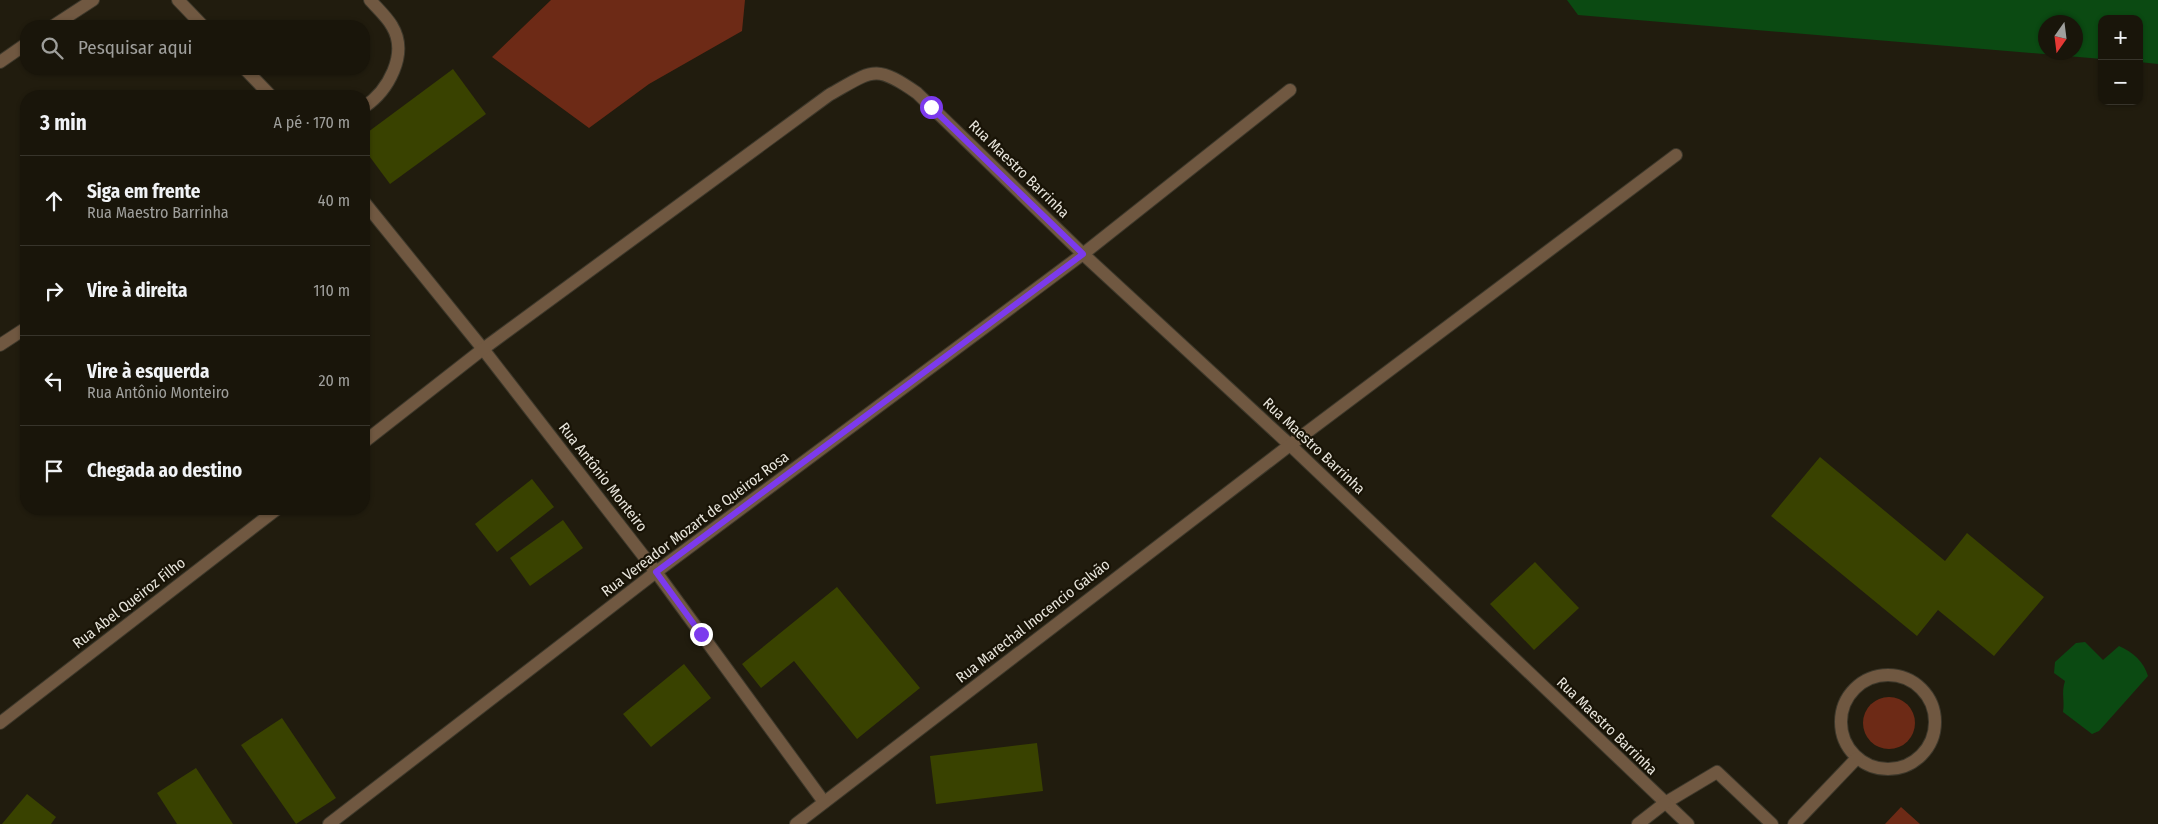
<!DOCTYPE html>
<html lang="pt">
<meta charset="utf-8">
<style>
body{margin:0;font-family:"Fira Sans Condensed",sans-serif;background:#221e13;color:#f1f3f6}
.controls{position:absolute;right:15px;top:15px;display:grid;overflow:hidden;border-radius:10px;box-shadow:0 1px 4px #0004}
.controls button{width:45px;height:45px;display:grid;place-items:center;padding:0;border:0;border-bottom:1px solid #37342b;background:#19150a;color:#f1f3f6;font:25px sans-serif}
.compass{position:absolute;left:2038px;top:15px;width:45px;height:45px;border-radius:50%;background:#19150a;box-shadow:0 1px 4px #0004;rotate:194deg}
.stop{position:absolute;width:15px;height:15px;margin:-11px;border:4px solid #7c3aed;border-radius:50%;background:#fff}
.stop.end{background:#7c3aed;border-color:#fff;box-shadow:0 1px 5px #0008}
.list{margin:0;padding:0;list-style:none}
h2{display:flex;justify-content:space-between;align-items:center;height:65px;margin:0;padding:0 20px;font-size:21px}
h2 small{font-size:16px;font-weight:400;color:#9f9f9c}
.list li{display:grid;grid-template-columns:32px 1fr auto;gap:15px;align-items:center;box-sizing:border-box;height:90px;padding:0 20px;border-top:1px solid #37342b}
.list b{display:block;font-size:19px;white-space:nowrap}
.list p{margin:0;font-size:16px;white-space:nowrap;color:#9f9f9c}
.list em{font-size:16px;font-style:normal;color:#9f9f9c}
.icon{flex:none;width:28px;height:28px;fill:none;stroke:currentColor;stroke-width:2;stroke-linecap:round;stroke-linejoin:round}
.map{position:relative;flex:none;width:2158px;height:824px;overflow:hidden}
.search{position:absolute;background:#19150a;box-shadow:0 1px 4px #0004;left:20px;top:20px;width:350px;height:55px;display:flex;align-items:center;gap:12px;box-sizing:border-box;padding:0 18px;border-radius:20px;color:#9f9f9c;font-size:19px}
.panel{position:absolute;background:#19150a;box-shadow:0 1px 4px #0004;left:20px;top:90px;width:350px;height:425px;border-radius:20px}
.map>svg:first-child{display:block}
.green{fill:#6d2a16}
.water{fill:#0b4a12;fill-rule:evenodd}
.building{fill:#394200}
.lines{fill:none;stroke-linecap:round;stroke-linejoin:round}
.service-casing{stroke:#3d382b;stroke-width:14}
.minor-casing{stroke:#3d382b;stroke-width:14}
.service{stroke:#705841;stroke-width:12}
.minor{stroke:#705841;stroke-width:12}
.route{stroke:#7c3aed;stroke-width:6}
.labels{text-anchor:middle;stroke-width:4.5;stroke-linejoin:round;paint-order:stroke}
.street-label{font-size:15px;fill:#e8e5dc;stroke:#181306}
</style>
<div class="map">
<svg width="2158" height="824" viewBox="0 0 2158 824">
<rect width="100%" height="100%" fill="#211c0e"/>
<!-- green -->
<g class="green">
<path d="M551,0H745L742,31L649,84L589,128L492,57Z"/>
<circle cx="1889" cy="723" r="26"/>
<path d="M1901,807L1920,824H1885Z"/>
</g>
<!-- water -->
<g class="water">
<path d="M1567,0H2158V64L2139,62V19H2102V59L1578,15ZM2046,22H2076V52H2046Z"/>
<path d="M2085,642L2103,660L2119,646C2133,652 2144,662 2148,676L2099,731L2092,734L2063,712C2065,701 2061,693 2065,681L2054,673L2055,662L2076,643Z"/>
</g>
<!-- building -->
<g class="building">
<path d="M453,69L486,114L390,184L364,149V135Z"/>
<path d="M1820,457L1945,561L1967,533L2044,597L1994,656L1938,610L1917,636L1771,516Z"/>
<path d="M532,479L554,507L497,552L475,524Z"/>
<path d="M563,520L583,548L530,586L510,558Z"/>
<path d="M1535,562L1579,608L1534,650L1490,604Z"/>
<path d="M837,587L920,688L857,739L794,661L761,688L742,664Z"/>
<path d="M684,664L711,698L651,747L623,714Z"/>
<path d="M282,718L336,798L296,824L241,745Z"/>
<path d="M1037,743L1043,791L936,804L930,756Z"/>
<path d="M196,768L233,824H177L157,793Z"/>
<path d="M27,794L56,817L51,824H2Z"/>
</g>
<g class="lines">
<defs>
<g id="service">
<circle cx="1888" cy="722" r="47"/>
<path d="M1665,803L1717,772L1772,824"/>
<path d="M1794,824L1857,758"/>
</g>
<g id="minor">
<path d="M178,0L203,26"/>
<path d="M53,26L93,0"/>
<path d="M0,62L26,44"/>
<path d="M245,69L271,96"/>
<path d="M364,107C388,91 409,54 392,26C387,17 377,8 370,0"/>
<path d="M364,202L483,349L656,572L824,802"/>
<path d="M0,345L26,328"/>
<path d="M364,442L483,349L829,95C872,71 874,63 917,93L1083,254L1290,445L1688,824"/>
<path d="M0,723L277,509"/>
<path d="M329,824L656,572L1083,254L1290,90"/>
<path d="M796,824L1290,445L1676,155"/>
<path d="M1638,824L1665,803"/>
</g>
</defs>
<!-- service casing -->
<use href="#service" class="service-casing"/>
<!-- minor casing -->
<use href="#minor" class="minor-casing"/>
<!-- service -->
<use href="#service" class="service"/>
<!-- minor -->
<use href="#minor" class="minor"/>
</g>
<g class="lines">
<!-- route -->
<path class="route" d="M701,634L656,572L1083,254L931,107"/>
</g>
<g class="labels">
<!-- street labels -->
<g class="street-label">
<text transform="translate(1019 169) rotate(44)" y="5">Rua Maestro Barrinha</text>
<text transform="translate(1314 446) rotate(43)" y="5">Rua Maestro Barrinha</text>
<text transform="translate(603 477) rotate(52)" y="5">Rua Antônio Monteiro</text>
<text transform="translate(695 524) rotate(-37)" y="5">Rua Vereador Mozart de Queiroz Rosa</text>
<text transform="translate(129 603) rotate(-38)" y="5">Rua Abel Queiroz Filho</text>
<text transform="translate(1033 621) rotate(-38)" y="5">Rua Marechal Inocencio Galvão</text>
<text transform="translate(1607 726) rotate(44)" y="5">Rua Maestro Barrinha</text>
</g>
</g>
</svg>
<div class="controls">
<button>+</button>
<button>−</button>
</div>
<svg class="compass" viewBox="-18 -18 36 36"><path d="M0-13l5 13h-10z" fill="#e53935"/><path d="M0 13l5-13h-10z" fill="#9f9f9c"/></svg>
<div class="stop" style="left:931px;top:107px"></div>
<div class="stop end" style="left:701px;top:634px"></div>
<div class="search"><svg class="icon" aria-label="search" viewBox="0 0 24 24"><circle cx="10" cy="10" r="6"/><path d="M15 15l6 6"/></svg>Pesquisar aqui</div>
<section class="panel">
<h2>3 min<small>A pé · 170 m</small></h2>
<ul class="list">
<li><svg class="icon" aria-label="ahead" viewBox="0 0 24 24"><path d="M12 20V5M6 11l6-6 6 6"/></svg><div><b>Siga em frente</b><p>Rua Maestro Barrinha</p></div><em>40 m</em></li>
<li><svg class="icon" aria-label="right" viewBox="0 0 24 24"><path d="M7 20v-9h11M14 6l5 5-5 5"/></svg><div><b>Vire à direita</b></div><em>110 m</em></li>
<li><svg class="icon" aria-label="left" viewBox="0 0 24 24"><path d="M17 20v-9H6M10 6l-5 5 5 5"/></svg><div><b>Vire à esquerda</b><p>Rua Antônio Monteiro</p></div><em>20 m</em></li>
<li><svg class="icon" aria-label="arrive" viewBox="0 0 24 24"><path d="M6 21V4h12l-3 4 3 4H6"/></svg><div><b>Chegada ao destino</b></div></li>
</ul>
</section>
</div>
